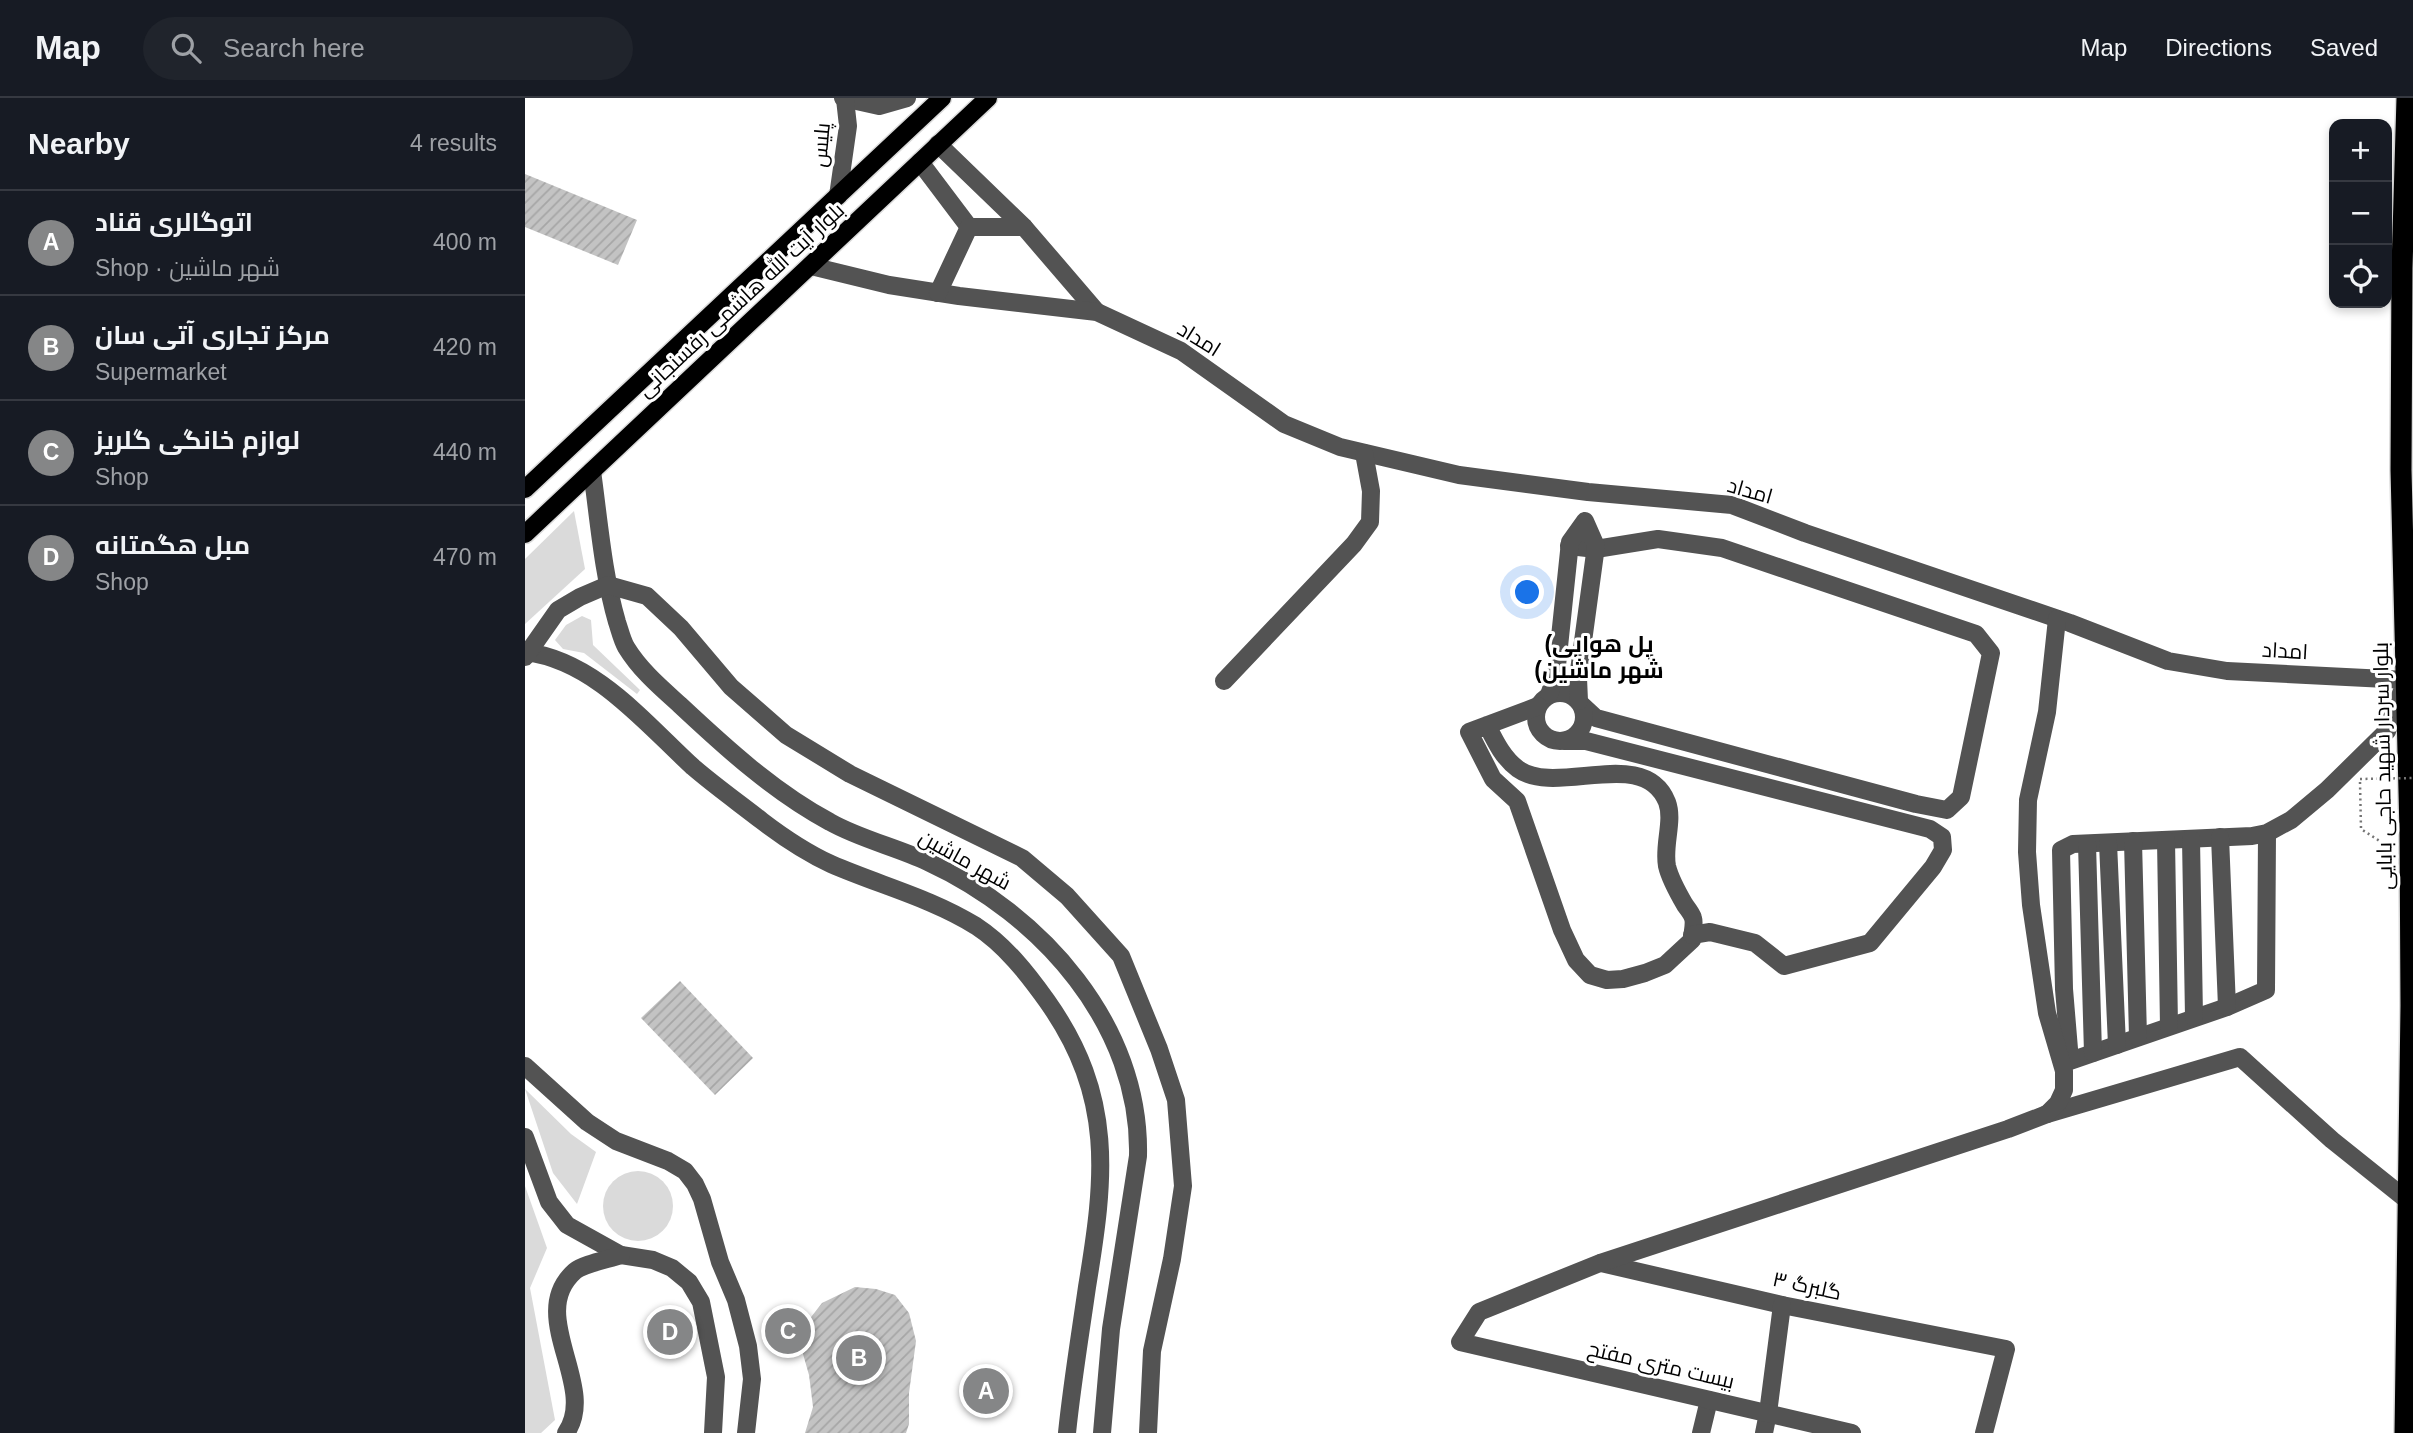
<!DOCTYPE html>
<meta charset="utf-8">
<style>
body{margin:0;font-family:Arial,Cairo,sans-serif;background:#20242c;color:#f1f3f6}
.controls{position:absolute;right:21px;top:21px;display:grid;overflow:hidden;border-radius:14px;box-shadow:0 4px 10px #0003}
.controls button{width:63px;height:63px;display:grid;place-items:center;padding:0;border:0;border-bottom:2px solid #363941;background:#171b24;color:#f1f3f6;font:35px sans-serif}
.you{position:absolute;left:1003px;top:495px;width:24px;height:24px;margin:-18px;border:5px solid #fff;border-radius:50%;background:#1a73e8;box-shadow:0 0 0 10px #1a73e833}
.badge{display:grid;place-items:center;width:46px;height:46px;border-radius:50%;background:#858687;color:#fff;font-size:23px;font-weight:700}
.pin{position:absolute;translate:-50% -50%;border:4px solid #fff;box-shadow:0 2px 7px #0006}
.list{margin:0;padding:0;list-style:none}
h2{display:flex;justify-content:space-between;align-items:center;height:91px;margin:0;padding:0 28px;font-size:30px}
h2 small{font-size:23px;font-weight:400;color:#9ea1a6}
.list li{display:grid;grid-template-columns:46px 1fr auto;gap:21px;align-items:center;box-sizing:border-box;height:105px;padding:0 28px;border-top:2px solid #363941}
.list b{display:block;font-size:26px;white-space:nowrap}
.list p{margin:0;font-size:23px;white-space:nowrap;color:#9ea1a6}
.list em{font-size:23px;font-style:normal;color:#9ea1a6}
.icon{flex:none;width:38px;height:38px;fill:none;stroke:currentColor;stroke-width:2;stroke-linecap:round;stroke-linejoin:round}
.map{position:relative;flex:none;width:1888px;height:1335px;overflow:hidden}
header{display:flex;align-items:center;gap:42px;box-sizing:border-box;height:98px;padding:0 35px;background:#171b24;border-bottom:2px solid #363941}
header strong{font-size:33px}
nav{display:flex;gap:38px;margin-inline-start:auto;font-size:24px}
.search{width:490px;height:63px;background:#20242c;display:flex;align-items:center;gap:18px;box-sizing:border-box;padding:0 24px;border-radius:38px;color:#9ea1a6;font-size:26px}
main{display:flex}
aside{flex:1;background:#171b24}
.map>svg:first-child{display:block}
.grass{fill:#dadada}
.building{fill:url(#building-hatch)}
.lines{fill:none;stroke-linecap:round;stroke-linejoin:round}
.major-casing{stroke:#dbdbdb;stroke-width:21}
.highway-casing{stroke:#dbdbdb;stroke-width:24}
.path{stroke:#757575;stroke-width:2.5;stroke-dasharray:2 3.5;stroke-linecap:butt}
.minor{stroke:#535353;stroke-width:18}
.major{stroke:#000;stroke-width:18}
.highway{stroke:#000;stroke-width:21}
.path-bridge{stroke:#757575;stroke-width:2.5;stroke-dasharray:2 3.5;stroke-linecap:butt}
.labels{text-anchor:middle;stroke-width:6;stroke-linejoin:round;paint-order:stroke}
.street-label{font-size:21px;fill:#000;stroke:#fff}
.neighbourhood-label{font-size:23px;font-weight:bold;fill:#000;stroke:#fff}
</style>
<header>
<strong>Map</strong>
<div class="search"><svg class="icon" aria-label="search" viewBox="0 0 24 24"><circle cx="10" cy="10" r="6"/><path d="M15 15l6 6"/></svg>Search here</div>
<nav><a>Map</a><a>Directions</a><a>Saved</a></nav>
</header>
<main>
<aside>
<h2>Nearby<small>4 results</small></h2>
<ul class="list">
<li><span class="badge">A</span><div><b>اتوگالری قناد</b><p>Shop · شهر ماشین</p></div><em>400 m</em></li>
<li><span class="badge">B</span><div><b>مرکز تجاری آتی سان</b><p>Supermarket</p></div><em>420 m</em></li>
<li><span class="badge">C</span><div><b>لوازم خانگی گلریز</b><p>Shop</p></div><em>440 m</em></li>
<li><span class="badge">D</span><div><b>مبل هگمتانه</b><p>Shop</p></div><em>470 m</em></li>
</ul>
</aside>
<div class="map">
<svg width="1888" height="1335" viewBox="0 0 1888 1335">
<defs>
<pattern id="building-hatch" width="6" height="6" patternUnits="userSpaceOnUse" patternTransform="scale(1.75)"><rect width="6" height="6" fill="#c3c3c3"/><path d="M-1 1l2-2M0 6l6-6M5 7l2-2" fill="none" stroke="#a6a6a6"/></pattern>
</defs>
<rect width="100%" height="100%" fill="#fff"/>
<!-- grass -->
<g class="grass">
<path d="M49,413L60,471L0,526V461Z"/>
<path d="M57,518L66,522L68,547L115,592L112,596L59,555L38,551L30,542L41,527Z"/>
<path d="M0,991L46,1036L71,1054L52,1106L28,1075Z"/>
<circle cx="113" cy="1108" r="35"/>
<path d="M0,1088L22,1150L5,1190L30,1322L16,1335H0Z"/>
</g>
<!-- building -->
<g class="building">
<path d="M0,76L112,122L93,167L0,129Z"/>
<path d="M155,883L228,960L190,997L116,920Z"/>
<path d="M330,1189L351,1191L370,1197L384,1215L391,1243L384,1295V1326L381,1335H280L288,1309L284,1277L278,1256L283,1223L297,1205Z"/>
</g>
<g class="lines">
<defs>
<g id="major">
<path d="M0,391L417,0"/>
<path d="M0,436L463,0"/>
</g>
<path id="highway" d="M1880,1335L1886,908L1885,734L1876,372L1877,170L1882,0"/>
</defs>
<!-- major casing -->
<use href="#major" class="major-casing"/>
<!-- highway casing -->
<use href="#highway" class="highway-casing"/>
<!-- path -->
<path class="path" d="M1835,684L1836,731L1867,751"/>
<!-- minor -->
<g class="minor">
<path d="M318,0L354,8L382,0"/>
<path d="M413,46L499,129L572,214"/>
<path d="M395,64L444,129"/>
<path d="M313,98L323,28L320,1"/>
<path d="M286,168L364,187L434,198L572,214L656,253L759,326L815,349L934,377L1063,394L1207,407L1280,435L1545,525L1643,563L1702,573L1881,582L1862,633L1802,692L1766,722L1742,735L1727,738L1548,746L1536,752L1539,891L1545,963L1702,909L1741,892L1742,735"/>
<path d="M413,195L444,129H499"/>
<path d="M67,373C74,423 78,476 92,524C95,533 97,542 101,549C115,572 135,589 155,607C201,650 249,694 305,724C335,741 371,749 403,764C516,816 616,927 613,1058L586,1231L577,1335"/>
<path d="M1044,448L1071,451L1133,441L1197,450L1451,536L1466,555L1436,699L1422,712L1391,706L1071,620L1057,607"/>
<path d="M0,554C69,562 120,625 168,669C190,688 214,705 237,723C258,739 282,755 306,766C354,787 406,800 451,828C480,847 502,875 522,903C590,999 580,1080 562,1189C555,1238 547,1286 542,1335"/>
<path d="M0,559L33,512L55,499L83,487L122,498L156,530L206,589L261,637L325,676L497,760L542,798L596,858L634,951L651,1002L658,1088L647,1161L627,1253L623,1335"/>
<path d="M699,583L829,446L845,424L846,393L839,355"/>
<circle cx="1035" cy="619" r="24"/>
<path d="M1024,597L1031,577L1045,444L1060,423L1071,448L1053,580L1054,603"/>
<path d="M962,627C970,643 978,660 993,671C1032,699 1119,647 1142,704C1149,723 1138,747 1142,768C1145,781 1153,795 1160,807C1163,811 1167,816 1168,820C1170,826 1167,836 1167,842L1140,867L1120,875L1098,881L1082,882L1065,877L1051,862L1037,832L992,703L968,681L944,634L1013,608"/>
<path d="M1039,643H1061L1405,731L1417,739L1418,752L1408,769L1345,845L1259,868L1230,845L1185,834L1167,837"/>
<path d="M1695,739L1702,909"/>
<path d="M1666,741L1669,919"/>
<path d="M1641,742L1644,928"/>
<path d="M1608,743L1613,939"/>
<path d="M1583,745L1592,947"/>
<path d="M1562,746L1568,955"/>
<path d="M0,968L62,1024L91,1043L143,1063L160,1073L170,1086L177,1101L195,1164L211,1202L223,1248L227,1281L221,1335"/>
<path d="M1522,1016L1715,959L1807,1042L1882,1102"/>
<path d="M0,1039L24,1104L42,1127L96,1157L128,1162L147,1170L164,1184L176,1204L191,1279L188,1335"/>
<path d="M1076,1165L1257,1207L1481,1251L1459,1335"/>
<path d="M41,1335C74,1288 0,1217 50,1173C58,1166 85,1161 96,1157"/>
<path d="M1176,1335L1184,1302"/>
<path d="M1239,1335L1243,1315L1257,1207"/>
<path d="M1327,1335L935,1244L954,1214L1075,1165L1483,1031L1522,1016L1533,1005L1539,992V973L1522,915L1506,807L1502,754L1503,702L1522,614L1532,521"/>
</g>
<!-- major -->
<use href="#major" class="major"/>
<!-- highway -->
<use href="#highway" class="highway"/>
<!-- path-bridge -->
<path class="path-bridge" d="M1835,681L1888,680"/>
</g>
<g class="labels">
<!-- street labels -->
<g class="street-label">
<text transform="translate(296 47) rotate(-85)" y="7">پلیس</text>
<text transform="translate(216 202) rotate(-43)" y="7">بلوار آیت الله هاشمی رفسنجانی</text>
<text transform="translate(674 241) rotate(32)" y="7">امداد</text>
<text transform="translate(1225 393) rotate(16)" y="7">امداد</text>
<text transform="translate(1760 553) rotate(3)" y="7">امداد</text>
<text transform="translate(1858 668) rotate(-91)" y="7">بلوار سردار شهید حاجی بابایی</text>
<text transform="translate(440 762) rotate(29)" y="7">شهر ماشین</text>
<text transform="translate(1282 1188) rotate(12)" y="7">گلبرگ ۳</text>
<text transform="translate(1136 1267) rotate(13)" y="7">بیست متری مفتح</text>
</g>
<!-- neighbourhood labels -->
<g class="neighbourhood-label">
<text x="1074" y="554">(پل هوایی<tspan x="1074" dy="26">(شهر ماشین</tspan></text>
</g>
</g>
</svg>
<div class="controls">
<button>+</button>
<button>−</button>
<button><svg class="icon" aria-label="locate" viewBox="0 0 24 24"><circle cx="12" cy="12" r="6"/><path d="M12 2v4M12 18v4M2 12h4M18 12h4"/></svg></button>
</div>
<div class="you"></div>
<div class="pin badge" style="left:461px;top:1293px">A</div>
<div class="pin badge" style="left:334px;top:1260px">B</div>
<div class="pin badge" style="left:263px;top:1233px">C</div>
<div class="pin badge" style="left:145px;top:1234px">D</div>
</div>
</main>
